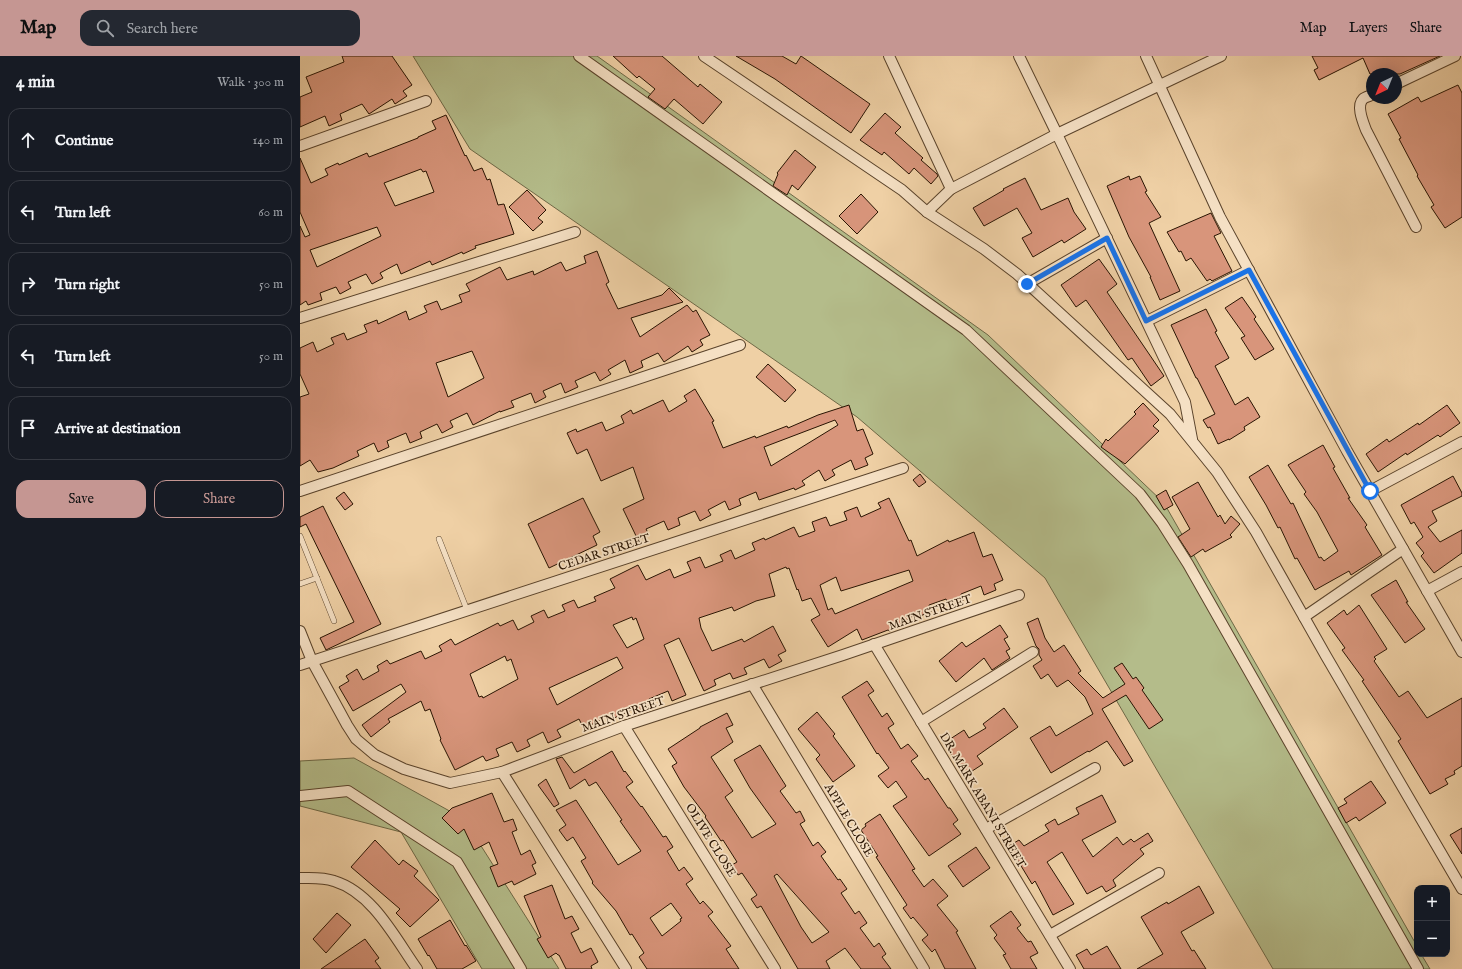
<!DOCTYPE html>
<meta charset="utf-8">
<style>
body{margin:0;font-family:"IM FELL English",serif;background:#242831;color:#f1f3f6}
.controls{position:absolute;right:12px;bottom:12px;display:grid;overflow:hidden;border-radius:8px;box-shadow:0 4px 16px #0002}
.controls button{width:36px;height:36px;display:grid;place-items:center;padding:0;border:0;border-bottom:1px solid #363941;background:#171b24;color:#f1f3f6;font:20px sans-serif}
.compass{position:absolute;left:1066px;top:12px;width:36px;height:36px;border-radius:50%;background:#171b24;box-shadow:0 4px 16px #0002;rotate:223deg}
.stop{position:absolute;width:12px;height:12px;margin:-9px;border:3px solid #1a73e8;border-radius:50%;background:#fff}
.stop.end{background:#1a73e8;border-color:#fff;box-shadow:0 1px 4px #0008}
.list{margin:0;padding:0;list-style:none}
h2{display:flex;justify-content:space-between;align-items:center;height:52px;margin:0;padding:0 16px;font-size:17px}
h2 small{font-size:13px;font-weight:400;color:#9ea1a6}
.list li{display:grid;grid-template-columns:26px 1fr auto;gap:12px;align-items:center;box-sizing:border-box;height:64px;margin:0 8px 8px;padding:0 8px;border:1px solid #363941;border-radius:12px}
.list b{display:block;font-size:15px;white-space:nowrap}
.list em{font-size:13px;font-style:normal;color:#9ea1a6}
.actions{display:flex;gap:8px;padding:12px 16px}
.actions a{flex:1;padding:9px 0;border:1px solid #c59692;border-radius:12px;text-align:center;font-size:14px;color:#c59692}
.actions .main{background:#c59692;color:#111}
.icon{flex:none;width:22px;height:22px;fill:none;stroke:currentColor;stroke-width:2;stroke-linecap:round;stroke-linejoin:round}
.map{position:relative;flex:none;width:1162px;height:913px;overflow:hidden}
header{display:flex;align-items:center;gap:24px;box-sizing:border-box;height:56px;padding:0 20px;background:#c59692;color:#111}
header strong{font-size:19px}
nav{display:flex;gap:22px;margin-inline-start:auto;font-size:14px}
.search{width:280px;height:36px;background:#242831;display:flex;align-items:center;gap:10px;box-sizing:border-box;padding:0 14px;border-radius:12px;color:#9ea1a6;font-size:15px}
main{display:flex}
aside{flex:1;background:#171b24}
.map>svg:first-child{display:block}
.green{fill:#b4bc8a;stroke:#6e6846}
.building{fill:#d8957b;stroke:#291402;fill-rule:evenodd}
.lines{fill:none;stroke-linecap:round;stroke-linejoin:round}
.service-casing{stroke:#5a432b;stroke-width:6}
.minor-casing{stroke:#5a432b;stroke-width:12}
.service{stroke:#f5e0c4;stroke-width:5}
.minor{stroke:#f5e0c4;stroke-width:10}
.route{stroke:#1a73e8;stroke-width:5}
.labels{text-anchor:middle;stroke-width:3.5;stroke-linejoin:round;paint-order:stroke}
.street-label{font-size:12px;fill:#291402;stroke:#f5e0c4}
</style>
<header>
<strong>Map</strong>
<div class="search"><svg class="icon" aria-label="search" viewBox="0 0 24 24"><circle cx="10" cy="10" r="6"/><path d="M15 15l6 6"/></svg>Search here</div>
<nav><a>Map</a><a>Layers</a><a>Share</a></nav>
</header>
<main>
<aside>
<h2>4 min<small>Walk · 300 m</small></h2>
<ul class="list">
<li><svg class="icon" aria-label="ahead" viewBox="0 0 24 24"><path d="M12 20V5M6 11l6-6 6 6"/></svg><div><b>Continue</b></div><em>140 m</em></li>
<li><svg class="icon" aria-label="left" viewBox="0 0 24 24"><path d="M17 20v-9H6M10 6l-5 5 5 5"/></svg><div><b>Turn left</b></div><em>60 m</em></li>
<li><svg class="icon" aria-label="right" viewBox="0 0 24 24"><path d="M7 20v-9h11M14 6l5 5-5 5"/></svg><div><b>Turn right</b></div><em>50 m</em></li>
<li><svg class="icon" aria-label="left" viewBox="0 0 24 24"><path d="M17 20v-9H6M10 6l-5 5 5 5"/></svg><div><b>Turn left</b></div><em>50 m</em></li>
<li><svg class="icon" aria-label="arrive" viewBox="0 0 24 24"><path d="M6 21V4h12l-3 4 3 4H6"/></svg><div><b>Arrive at destination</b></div></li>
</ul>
<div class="actions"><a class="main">Save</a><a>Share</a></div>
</aside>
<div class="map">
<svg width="1162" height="913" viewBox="0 0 1162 913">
<rect width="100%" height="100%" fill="#efd0a5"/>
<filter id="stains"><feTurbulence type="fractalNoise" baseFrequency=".005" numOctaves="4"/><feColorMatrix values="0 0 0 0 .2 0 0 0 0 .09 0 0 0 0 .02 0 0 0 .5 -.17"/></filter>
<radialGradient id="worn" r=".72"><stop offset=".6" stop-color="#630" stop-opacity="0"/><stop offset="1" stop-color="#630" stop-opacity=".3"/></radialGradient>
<!-- green -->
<g class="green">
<path d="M113,0H297L688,279L864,447L1117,890V898H1121L1130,913H973L745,522L557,361L170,93Z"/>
<path d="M54,702L164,763L259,913H182L101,776L0,750V705Z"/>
</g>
<!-- building -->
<g class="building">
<path d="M42,0H92L112,29L103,35L107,40L95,48L92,43L69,58L62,48L40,58L42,64L29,70L25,60L0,71V41L12,36L6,21L44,6Z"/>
<path d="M313,0H362L398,31L400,28L422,46L403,68L374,43L365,53L348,41L355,33L339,20L337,22Z"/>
<path d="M436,0H482L496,8L501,0L570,48L551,77L475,23Z"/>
<path d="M1012,0H1140L1100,18H1070L1063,2L1019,24L1014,14L1018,12Z"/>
<path d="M1158,29L1162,37V161L1145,172L1131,151L1134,149L1117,120L1118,119L1099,83L1101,82L1088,58L1118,41L1121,46Z"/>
<path d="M585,57L601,71L595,77L623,102L621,104L637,118L638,120L631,128L614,112L609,118L584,96L582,99L560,84Z"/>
<path d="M146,59L165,100L166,99L174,115L182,112L187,124L190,123L198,149L204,148L214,178L175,190L176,192L163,198L162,196L132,209L130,205L101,218L97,208L80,217L83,222L72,228L66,218L48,226L51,232L40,238L36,231L20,237L22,244L8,249L6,245L0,249V170L5,181L10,179L0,156V102L11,127L28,119L25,113L38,107L39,109L67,97L69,101L118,82V81L136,73L132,65ZM121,113L123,116L126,115L134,136L95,150L84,127ZM77,171L81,180L17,211L10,194Z"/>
<path d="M495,94L516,111L498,134L492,129L487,139L473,130L478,118L477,117Z"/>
<path d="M829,120L830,124L840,120L847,135L845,136L861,161L849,167L880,235L860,244L850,221H851L829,181L807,130Z"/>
<path d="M725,122L741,154L768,142L774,156L786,173L764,187L762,184L733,201L722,182L732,177L717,152L684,170L673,152L704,134L703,133Z"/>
<path d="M227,134L246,154L238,162L243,166L233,175L209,151Z"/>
<path d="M561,138L578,156L557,178L539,160Z"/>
<path d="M911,157L921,177L914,180L932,215L912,225L910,223L907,225L891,202L886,205L881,195L879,196L867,176Z"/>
<path d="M297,195L309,226L306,228L318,253L362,239L369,232L383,246L331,262L340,281L387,249L393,256L396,254L410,279L400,284L403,289L392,296L388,290L364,306L358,297L341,305L343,311L330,317L325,304L308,314L311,318L300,325L295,316L275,325L278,331L265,337L261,327L243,335L246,341L235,347L231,337L211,345L214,351L200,356V355L173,369L167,357L150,365L153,371L142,377L137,368L120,376L122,382L110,387L106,377L87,385L89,391L78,396L74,387L57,395L59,400L33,412L18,416L10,404L0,410V341L9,338L0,318V292L13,286L17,296L34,288L31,282L44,277L47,284L67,276L64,269L77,264L78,268L106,255L109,264L127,256L124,250L137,245L141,254L162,246L159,239L170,235L166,228L200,211L207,224L233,215L234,219L261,206L266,215L286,207L284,200ZM172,295L184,322L148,341L136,307Z"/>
<path d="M799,203L817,228L807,236L864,320L851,330L832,302L828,304L786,244L776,251L761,229Z"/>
<path d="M942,241L956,261L954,263L974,293L955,304L941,282L945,280L925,252Z"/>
<path d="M906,253L917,275L915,276L929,302L915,310L935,349L948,341L960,361L944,371L945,374L929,384V383L918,388L910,371L908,372L903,364L915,358L897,322H896L871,269Z"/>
<path d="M468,308L496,334L485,346L456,321Z"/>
<path d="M395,333L414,365L412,366L423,392L455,380L456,382L487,370L488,372L518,359L549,349L557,375L563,373L573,398L565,402L568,409L555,414L551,404L532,414L535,419L525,425L519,414L502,425L505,429L495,434L494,432L459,444L456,436L439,443L441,449L429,454L425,445L408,454L411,459L400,465L395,455L378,462L380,469L368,474L364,465L346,473L349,479L338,484L323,453L344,443L333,411L301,425L287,393L277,398L267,377L276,373L277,376L302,366L306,375L324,367L321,360L331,354L333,358L363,344L369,356L387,345L384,340ZM535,364L538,369L471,410L464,391Z"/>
<path d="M843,347L859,364L853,370L859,375L825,408L801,391L806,383L808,385L836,358L834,356Z"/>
<path d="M1147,349L1160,367L1140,381L1138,379L1107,399L1106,397L1078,416L1066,398L1087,383L1089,386L1118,367L1119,369Z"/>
<path d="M1023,389L1035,411L1033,412L1050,442H1048L1067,469L1065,471L1082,499L1051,519L1049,515L1015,534L997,502L995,503L980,471L978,472L966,449L949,421L968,409L991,448L993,447L1019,502L1021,501L1024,505L1038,495L1017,456L1004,438L1006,436L988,409Z"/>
<path d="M620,418L626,426L619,431L613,424Z"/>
<path d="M1153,420L1162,437V440L1132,455L1137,465L1128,471L1140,486L1162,474V497L1134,517L1121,500L1124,497L1116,487L1123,481L1114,466L1111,468L1101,449Z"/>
<path d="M898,426L918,461L920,459L925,468L931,460L940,468L930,479L932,481L905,496L903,493L891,501L878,481L890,473L872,441Z"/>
<path d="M866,434L873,449L864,454L856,440Z"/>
<path d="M44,436L53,448L45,454L36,442Z"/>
<path d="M283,442L300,476L293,480L297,489L249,512L228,468Z"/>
<path d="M589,442L609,485L611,484L617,500L648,484L649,486L674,476L683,501L692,498L703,524L694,528L696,534L684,539L681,530L661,538L663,545L649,551L646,543L629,549L631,556L617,561L616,558L590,575L588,574L562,584L557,573L528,591L511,564L520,559L511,542L502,545L498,533L497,534L489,512L487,513L486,511L469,518L475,540L456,545L434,555L432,551L399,562L401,572L412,595L442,583L444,586L473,570L486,595L478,599L482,605L469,612L464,603L444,612L447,618L433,623L430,617L414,624L416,629L404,635L379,582L364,589L386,639L372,645L368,635L349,643L351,649L339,654L338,651L312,663L310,658L284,673L279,663L257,674L261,681L248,687L243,676L227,684L230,690L217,696L212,686L196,693L199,700L186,705L183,700L155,714L140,684L141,683L130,653L125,655L121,645L88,663L90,666L71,681L62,669L106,636L101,628L53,655L39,631L49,625L46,620L57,613L63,624L79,615L77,610L87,604L90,608L121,595L125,603L142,595L139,590L151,583L155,589L198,567L200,570L213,564L218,574L234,566L231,560L244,554L248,562L265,555L262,549L274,544L278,552L296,545L294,541L315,532L310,523L338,509L346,524L370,513L374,522L391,515L387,506L400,501L405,512L423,505L420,499L431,494L435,503L455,494L452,487L464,482L465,484L494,471L499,481L515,475L512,466L526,461L530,470L547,464L544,456L557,451L561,461L581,452L578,447ZM609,514L613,525L535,558L532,552L528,554L520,529L536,521L541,535ZM332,561L333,564L336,562L344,583L327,592L313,569ZM205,600L207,605L211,603L218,623L183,642L182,640L179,641L170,618ZM317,601L323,612L257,649L249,632Z"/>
<path d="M23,450L81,568L26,594L20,582L54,566L6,468L0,471V461Z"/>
<path d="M1096,524L1108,546H1106L1125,573L1105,587L1071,539Z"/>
<path d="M1059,549L1087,593L1074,601L1076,603L1074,605L1099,641L1108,635L1127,662L1162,642V710L1154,715L1155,718L1145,723L1148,728L1130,738L1098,685L1101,683L1062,625L1064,624L1042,594L1045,592L1027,567L1044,554L1047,559Z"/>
<path d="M738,562L745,582L754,596L764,589L781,615L778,617L803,642L825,628L814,612L822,607L833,623L836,621L844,632L842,634L863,664L849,673L826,639L802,653L833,705L824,710L807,685L789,696L788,695L751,717L730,682L750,670L756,680L793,658L785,641L768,624L757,631L748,618L741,623L733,610L742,604L739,599V593L736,590L727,567Z"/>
<path d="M700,569L708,581L704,583L710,593L706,595L710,602L692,614L684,602L656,626L639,605L662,586L666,591Z"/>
<path d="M567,625L574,635L568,639L582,661L587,657L594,668L588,672L601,693L608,688L618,700L611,705L625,724L628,722L648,752H650L658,764L653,768L661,778L629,800L593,750L607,741L596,725L588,732L578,720L589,712L578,697L577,698L542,641Z"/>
<path d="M704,652L718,671L677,700L683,708L666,719L660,710L659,711L644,687L664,674L669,682L686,672L683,668Z"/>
<path d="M517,656L535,678L533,680L555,710L533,726L516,703L520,699L498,673Z"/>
<path d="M427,657L433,669L426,672L433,686L411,701L433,735L425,741L452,782L476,768L450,732L434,704L460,689L486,730L480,735L496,757L500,755L505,765L500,768L513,790L518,786L526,796L521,800L538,824L540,823L547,833L541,837L555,858L559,855L567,867L560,872L574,891L579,887L586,898L582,901L591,913H561L545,892L526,905L530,913H498L461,850L457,852L451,843L457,839L442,817L438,819L432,809L437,806L423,784L421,785L405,761L406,760L384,731L372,710L377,707L368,693L400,672V671ZM477,818L529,876L512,887L501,871L474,820Z"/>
<path d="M312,695L324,716L325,715L333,726L326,731L341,751L342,750L363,781L366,780L373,791L367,795L379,815L384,811L393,823L386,828L400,848L403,845L413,856L408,860L431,890L426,893L439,913H347L339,901L344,897L332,878L330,879L316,855L292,827L293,826L281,805L286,802L273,781L267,785L259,774L266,769L256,754L276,744L318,809L341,795L320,765L322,764L296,726L289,730L285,723L270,733L256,703L262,701L274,717ZM371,847L382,862L380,863L381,865L362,880L350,862Z"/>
<path d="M246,723L259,748L254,751L238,729Z"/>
<path d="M1071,725L1086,747L1059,765L1056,761L1046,767L1038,752L1047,747L1044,743Z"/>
<path d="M192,737L204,766L213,763L217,774L212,776L221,799L230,794L236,807L232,809L236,818L214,829L212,825L198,831L190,811L198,808L189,786L174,794L164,773L158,778L142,762L152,752Z"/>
<path d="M802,739L816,766L782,784L793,801L817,781L823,789L831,783L834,786L848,777L853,785L840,793L844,798L813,824L816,830L806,836L802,830L787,838L762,796L747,806L774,848L753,859L735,825L732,828L709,790L719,784L724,790L749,775L745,769L755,763L758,769L779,758L776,752Z"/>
<path d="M580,758L615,813L612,814L624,831L633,823L648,840L637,849L658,875L656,876L676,913H645L635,893L632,896L622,884L628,879L613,861L611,863L603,852L607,849L576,801L578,800L561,774L566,770L565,768Z"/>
<path d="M1162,772V798L1150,779Z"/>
<path d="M75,784L99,809L103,804L118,815L114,820L139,844L110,871L96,857L100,853L51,811Z"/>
<path d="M676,791L690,812L663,831L648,810Z"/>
<path d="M252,829L265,863L272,860L279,873L271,877L281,897L291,892L298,906L291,910L292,913H266L259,899H258L256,897L248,902L237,883L241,881L224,840Z"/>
<path d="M899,830L914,857L881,876L892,895L894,894L906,913H837L863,898L841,861L867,846L868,848Z"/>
<path d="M711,855L721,869L717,872L728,886L731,885L738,897L730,901L737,913H711L703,899L706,898L694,882L697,879L690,870Z"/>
<path d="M37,857L51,869L26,897L13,883Z"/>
<path d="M150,864L165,890L166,889L176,905L162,913H137L129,899L128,900L118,883Z"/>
<path d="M65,883L79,902L75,905L81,913H21Z"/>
<path d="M807,890L821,913H784L776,899L787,893L791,899Z"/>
</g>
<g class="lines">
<defs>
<g id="service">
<path d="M0,480L34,565"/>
<path d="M139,483L167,554"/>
<path d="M0,528L17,522"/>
</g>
<g id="minor">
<path d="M279,0L666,274L840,438L862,467L888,508L1118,913"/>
<path d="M404,0L602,134L627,156L684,193L717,218L870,358L917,416L956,476L1026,600L1162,833"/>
<path d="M589,0L651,133"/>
<path d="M719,0L757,78L921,0"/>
<path d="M846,0L920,161L1047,395L1162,596"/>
<path d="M1096,28L1155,0"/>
<path d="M1072,39C1070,40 1065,41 1063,43C1056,50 1063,66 1066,74L1116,171"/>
<path d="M0,90L126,45"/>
<path d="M627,156L651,133L757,78L885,346L892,383"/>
<path d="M727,228L807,182"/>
<path d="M0,262L275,176"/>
<path d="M847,265L949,214"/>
<path d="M0,435L440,289"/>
<path d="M1070,435L1162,386"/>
<path d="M1127,535L1162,516"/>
<path d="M1004,561L1103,493"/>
<path d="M0,575L12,605L47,669L56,683L75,699L104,713L150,727L202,716L324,670L543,599L719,539"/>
<path d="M574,588L770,913"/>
<path d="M0,609L603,412"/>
<path d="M452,628L624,913"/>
<path d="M621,666L733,596"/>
<path d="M324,670L475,913"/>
<path d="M202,716L326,913"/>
<path d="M0,740L48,735L157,806L221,913"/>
<path d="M686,773L795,712"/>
<path d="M0,822C11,822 23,821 34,825C73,837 95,882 117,913"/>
<path d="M750,879L859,817"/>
</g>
</defs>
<!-- service casing -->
<use href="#service" class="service-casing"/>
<!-- minor casing -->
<use href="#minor" class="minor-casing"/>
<!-- service -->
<use href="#service" class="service"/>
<!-- minor -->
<use href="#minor" class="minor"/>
</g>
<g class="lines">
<!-- route -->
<path class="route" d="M727,228L807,182L846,265L949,214L1070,435"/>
</g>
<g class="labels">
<!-- street labels -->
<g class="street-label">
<text transform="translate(304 496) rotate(-18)" y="4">CEDAR STREET</text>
<text transform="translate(630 556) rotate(-19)" y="4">MAIN STREET</text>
<text transform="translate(323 658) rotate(-19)" y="4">MAIN STREET</text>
<text transform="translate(683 744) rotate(59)" y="4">DR. MARK ABANI STREET</text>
<text transform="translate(549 764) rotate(59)" y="4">APPLE CLOSE</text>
<text transform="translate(411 784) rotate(58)" y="4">OLIVE CLOSE</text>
</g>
</g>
<rect width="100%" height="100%" filter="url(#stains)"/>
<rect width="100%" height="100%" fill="url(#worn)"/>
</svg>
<div class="controls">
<button>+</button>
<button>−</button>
</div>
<svg class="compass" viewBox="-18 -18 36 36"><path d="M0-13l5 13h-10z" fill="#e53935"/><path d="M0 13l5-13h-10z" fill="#9ea1a6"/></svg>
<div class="stop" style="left:1070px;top:435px"></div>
<div class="stop end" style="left:727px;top:228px"></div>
</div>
</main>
